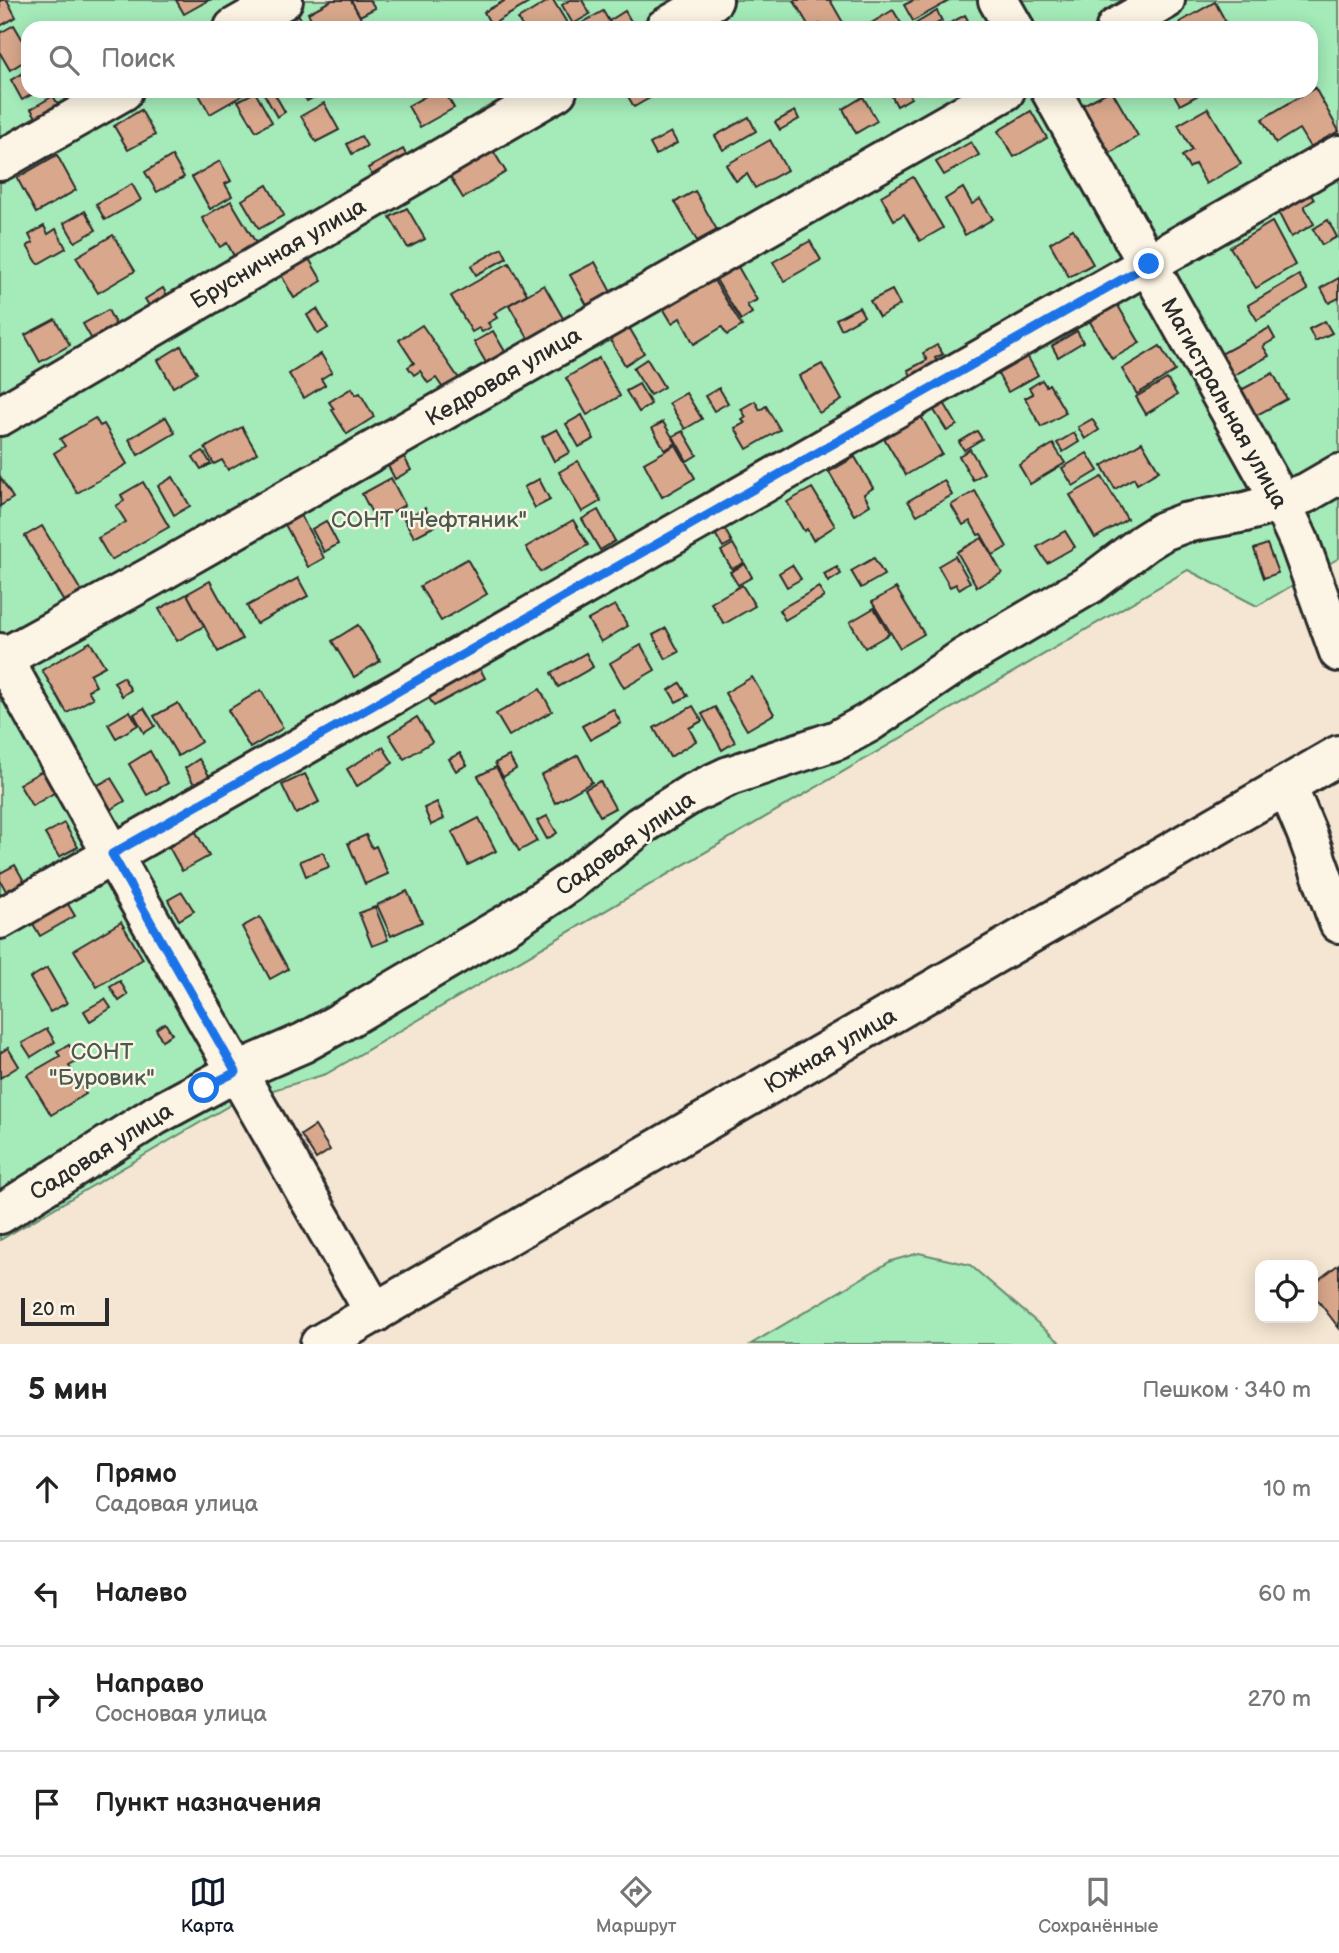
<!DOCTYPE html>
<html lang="ru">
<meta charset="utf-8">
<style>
body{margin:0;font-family:"Balsamiq Sans",sans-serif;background:#f6f6f6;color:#222}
.controls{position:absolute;right:21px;bottom:21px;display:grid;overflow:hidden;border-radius:14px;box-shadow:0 4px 18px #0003}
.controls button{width:63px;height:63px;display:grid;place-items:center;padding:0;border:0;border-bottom:2px solid #e0e0e0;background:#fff;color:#222;font:35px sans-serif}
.scale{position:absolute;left:21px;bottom:18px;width:88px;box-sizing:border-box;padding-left:7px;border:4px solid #2b2b2b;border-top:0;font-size:19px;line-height:24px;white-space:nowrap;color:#2b2b2b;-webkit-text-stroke:5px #fcf5e5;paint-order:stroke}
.stop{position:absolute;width:21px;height:21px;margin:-16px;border:5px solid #1a73e8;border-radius:50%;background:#fff}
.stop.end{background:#1a73e8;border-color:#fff;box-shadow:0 2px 7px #0008}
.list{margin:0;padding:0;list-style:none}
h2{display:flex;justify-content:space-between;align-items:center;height:91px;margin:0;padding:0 28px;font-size:30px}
h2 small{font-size:23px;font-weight:400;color:#767676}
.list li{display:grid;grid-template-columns:46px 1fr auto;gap:21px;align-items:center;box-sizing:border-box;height:105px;padding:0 28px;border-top:2px solid #e0e0e0}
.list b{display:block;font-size:26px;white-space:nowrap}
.list p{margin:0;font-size:23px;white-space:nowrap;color:#767676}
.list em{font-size:23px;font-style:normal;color:#767676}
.icon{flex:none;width:38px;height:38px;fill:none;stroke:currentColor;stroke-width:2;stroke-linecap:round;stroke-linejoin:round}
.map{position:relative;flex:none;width:1339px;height:1344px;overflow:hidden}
.search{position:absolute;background:#fff;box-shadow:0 4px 18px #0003;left:21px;right:21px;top:21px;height:77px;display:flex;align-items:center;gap:18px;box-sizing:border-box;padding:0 24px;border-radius:21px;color:#767676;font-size:26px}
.sheet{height:511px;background:#fff}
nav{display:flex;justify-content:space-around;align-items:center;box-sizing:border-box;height:98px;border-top:2px solid #e0e0e0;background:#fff;font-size:19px;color:#767676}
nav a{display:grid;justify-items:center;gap:4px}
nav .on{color:#111827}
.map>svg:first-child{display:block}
.green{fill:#a4ebb9;stroke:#688b72;stroke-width:2;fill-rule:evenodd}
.building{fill:#d9a88c;stroke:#2b2b2b;stroke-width:2}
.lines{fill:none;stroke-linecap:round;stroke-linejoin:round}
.minor-casing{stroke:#2b2b2b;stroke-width:44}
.minor{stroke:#fcf5e5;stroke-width:38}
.route{stroke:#1a73e8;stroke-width:9}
.labels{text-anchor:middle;stroke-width:5;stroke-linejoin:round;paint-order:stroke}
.street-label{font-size:23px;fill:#2b2b2b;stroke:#fcf5e5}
.park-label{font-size:23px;fill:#495b4e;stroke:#fcf5e5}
</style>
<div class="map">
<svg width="1339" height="1344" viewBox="0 0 1339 1344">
<rect width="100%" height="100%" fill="#f5e6d3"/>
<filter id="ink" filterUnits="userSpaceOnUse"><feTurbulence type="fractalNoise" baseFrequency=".0143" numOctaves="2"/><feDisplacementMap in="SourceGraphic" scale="14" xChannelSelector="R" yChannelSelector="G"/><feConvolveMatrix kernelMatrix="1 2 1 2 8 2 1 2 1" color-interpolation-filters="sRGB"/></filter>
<g filter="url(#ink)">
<!-- green -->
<g class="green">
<path d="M0,0H1339V558L1257,606L1188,570L326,1074L237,1101L0,1240ZM28,28H1311V91H28Z"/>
<path d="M919,1253L970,1265L1062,1344H751L891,1261Z"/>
</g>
<!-- building -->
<g class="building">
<path d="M0,0H7L16,17L0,26Z"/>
<path d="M176,0H209L184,14Z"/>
<path d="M332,0H351L365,26L361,28H316L308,13Z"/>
<path d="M351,0H370L375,8L360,16Z"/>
<path d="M506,0H534L491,25L484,12Z"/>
<path d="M550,0H553L570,28H523L518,19Z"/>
<path d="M570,0H582L590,14L573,24L562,5Z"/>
<path d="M796,0H830L845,26L841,28H822L820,24L810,28L794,1Z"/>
<path d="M914,0H948L949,1L913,21L904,5Z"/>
<path d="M1215,2L1229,28H1184L1180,22Z"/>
<path d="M893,10L901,23L893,28H863Z"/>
<path d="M603,11L613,28H576L575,27Z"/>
<path d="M625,11L635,28H613L609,21Z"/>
<path d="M937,11L942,21L929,28H918L915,24Z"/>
<path d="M297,12L306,28H284L281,21Z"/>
<path d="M965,15L972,28H941Z"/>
<path d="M14,25L28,49V59L10,70L0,53V33Z"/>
<path d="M25,72L28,78V91L36,92L22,100L11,80Z"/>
<path d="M1315,88L1339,131L1310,147L1299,129L1276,143L1262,119Z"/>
<path d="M197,91H241L243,95L210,114Z"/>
<path d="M265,91H273L285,112L277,117L263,92Z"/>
<path d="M301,91H326L307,101Z"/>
<path d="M435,91H444L454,108L420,127L408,106Z"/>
<path d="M625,91H662L634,107Z"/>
<path d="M889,91H908L911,98L897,106Z"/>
<path d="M1109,91H1112L1138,136L1110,153L1083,105Z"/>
<path d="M1172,91H1201L1202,93L1180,105Z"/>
<path d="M255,92L272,122L256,131L238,101Z"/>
<path d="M53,96L61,109L39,122L31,109Z"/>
<path d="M863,97L877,121L856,133L843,109Z"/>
<path d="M324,103L339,130L316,142L301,116Z"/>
<path d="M1208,108L1241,164L1206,184L1195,164L1189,168L1182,156L1192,150L1178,125Z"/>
<path d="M141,110L155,135L128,150L114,126Z"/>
<path d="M795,111L799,119L780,130L775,122Z"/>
<path d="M1031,111L1047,138L1014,157L998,131Z"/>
<path d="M749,117L756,131L723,150L715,136Z"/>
<path d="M671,132L677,143L656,155L650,144Z"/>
<path d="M361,136L367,146L352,154L347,144Z"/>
<path d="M770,140L787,170L755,188L747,174L736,181L726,165Z"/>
<path d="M971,142L979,155L944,175L936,162Z"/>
<path d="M489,144L506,172L463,198L446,170Z"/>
<path d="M403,149L409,160L374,179L368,168Z"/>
<path d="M57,155L76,190L36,213L17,178Z"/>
<path d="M172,156L184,177L157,192L145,172Z"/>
<path d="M220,161L231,181L225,184L232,196L210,209L192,177Z"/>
<path d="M913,177L943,228L920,241L904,214L894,220L881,196Z"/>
<path d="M132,184L141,200L105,220L96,204Z"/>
<path d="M267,185L284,215L259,229L242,200Z"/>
<path d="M963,188L972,204L980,199L993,219L965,235L945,199Z"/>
<path d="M1307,188L1314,200L1304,206L1314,224L1291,237L1275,206Z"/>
<path d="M695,191L717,230L697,241L675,202Z"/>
<path d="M231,201L256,243L234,256L227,243L220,247L202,218Z"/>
<path d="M407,208L425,239L408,248L390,217Z"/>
<path d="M85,211L96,230L75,242L64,223Z"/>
<path d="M1328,220L1337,237L1322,245L1313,229Z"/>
<path d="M1272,222L1295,265L1256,288L1230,247Z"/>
<path d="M44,226L48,234L56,229L66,248L38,264L27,246L33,243L29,235Z"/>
<path d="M1073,229L1093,264L1069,277L1050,243Z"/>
<path d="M113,235L135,271L98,293L76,257Z"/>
<path d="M810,241L821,260L784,281L773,262Z"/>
<path d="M502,248L507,258L476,275L471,266Z"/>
<path d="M308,257L322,281L294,298L280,273Z"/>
<path d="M595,262L613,296L589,309L570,275Z"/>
<path d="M509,263L527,294L494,313L497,318L488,323L491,327L482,332L479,328L472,332L451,296Z"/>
<path d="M737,265L757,300L747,305L752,313L741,320L715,278Z"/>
<path d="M710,274L742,326L727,335L722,327L694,344L680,318L672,323L660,303Z"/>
<path d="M1299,275L1308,290L1257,320L1248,305Z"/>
<path d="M1339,278V298L1329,303L1321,288Z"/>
<path d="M544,285L564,320L529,340L509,305Z"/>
<path d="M163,288L170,301L152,310L145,299Z"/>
<path d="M892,290L900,305L879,317L870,301Z"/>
<path d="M1114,299L1140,343L1112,359L1086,315Z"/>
<path d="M859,307L864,316L841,329L836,319Z"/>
<path d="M317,309L328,328L318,334L307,315Z"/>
<path d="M108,310L119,331L95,345L83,324Z"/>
<path d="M55,319L70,345L40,362L25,335Z"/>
<path d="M1325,321L1332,333L1315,341L1309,329Z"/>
<path d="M626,322L644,353L625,365L606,333Z"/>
<path d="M422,325L460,380L445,391L436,378L428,383L420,371L414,375L408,367L414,363L399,340Z"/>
<path d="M1269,328L1275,339L1263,346L1269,356L1231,377L1219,355Z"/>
<path d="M493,331L507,355L488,366L474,342Z"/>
<path d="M1077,331L1083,342L1058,357L1052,346Z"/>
<path d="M937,345L943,354L935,358L940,367L914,381L908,370L927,360L923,353Z"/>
<path d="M181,346L197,373L173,387L158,360Z"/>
<path d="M1160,346L1175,371L1137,394L1122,369Z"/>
<path d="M1025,352L1038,375L1008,392L995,369Z"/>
<path d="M321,354L332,372L321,379L325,385L304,398L289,374Z"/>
<path d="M599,358L620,396L587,415L566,378Z"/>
<path d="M647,359L664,387L650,395L633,368Z"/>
<path d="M822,364L842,400L819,413L799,376Z"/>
<path d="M1273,373L1287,399L1255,416L1241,390Z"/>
<path d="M1167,379L1177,395L1146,414L1136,397Z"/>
<path d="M1042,380L1046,386L1049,384L1066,413L1041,427L1025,398L1033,394L1029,388Z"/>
<path d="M639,384L651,404L639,412L626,391Z"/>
<path d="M352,388L356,395L360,393L374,417L347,434L332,410L334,409L329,402Z"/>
<path d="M719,388L728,403L714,411L705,396Z"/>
<path d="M686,393L702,419L685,429L669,403Z"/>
<path d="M755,401L760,410L766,406L780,430L747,449L735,428L745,423L742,420L746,417L741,409Z"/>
<path d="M943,401L957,425L947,431L932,407Z"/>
<path d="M582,415L594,439L579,447L566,424Z"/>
<path d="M921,416L942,454L906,475L884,438Z"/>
<path d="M166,417L175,433L138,455L129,439Z"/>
<path d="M95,418L100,426L104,424L127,464L77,493L54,453L65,446L60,439Z"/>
<path d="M1092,419L1099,430L1085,439L1078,427Z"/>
<path d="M663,422L676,443L665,450L652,428Z"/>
<path d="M242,427L257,453L228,470L222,460L214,464L205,448Z"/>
<path d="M557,429L570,452L554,461L542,437Z"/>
<path d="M683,431L697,455L687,461L673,436Z"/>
<path d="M977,431L982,439L964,450L959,442Z"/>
<path d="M1074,433L1079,442L1063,452L1057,443Z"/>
<path d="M1142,442L1159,471L1137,484L1134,478L1115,489L1102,466Z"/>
<path d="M1053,444L1065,463L1030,484L1019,465Z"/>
<path d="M676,445L695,478L662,497L644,463Z"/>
<path d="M970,449L984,473L973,480L959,456Z"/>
<path d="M203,451L211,464L201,469L193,457Z"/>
<path d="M401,451L411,470L395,479L385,460Z"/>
<path d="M1087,453L1098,471L1073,486L1062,468Z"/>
<path d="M855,457L873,488L864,494L870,505L854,515L829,472Z"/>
<path d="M578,461L601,501L582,512L559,472Z"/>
<path d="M0,477L13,498L0,506Z"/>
<path d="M173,477L190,506L174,515L158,486Z"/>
<path d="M1102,477L1127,519L1095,538L1070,495Z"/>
<path d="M391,478L405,505L376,521L362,494Z"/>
<path d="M539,479L550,500L535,508L524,487Z"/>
<path d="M944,480L952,495L917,515L908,501Z"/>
<path d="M143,482L169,527L111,560L98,538L126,522L116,506L124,501L121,495Z"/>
<path d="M812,488L835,526L813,540L807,529L804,531L787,502Z"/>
<path d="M975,491L1007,547L993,555L981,534L978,535L970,521L963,525L951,505Z"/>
<path d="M425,508L435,526L414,537L404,519Z"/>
<path d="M598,510L615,541L600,550L582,519Z"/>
<path d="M298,511L324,558L308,567L282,519Z"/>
<path d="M573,520L588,545L540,572L526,547Z"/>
<path d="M326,521L338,544L324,552L312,529Z"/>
<path d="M720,521L732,542L723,547L711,527Z"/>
<path d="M42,526L81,591L64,602L25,536Z"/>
<path d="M1065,531L1075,547L1047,563L1037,547Z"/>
<path d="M982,538L1002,573L977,587L957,552Z"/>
<path d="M733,544L744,563L732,569L721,551Z"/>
<path d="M1267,544L1278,573L1264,578L1254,549Z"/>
<path d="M955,556L970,582L959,589L956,584L950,587L938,566Z"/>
<path d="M874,558L884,575L861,588L851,571Z"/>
<path d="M467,559L487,594L441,621L420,586Z"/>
<path d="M745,564L752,577L738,585L730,572Z"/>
<path d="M792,565L801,579L787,587L779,573Z"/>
<path d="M837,567L841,574L828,582L824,574Z"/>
<path d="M298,578L308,596L256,624L247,606Z"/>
<path d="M210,581L242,639L218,652L187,594Z"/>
<path d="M742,585L755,606L724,624L711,603Z"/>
<path d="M819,587L824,597L785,620L779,610Z"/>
<path d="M896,588L924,634L900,648L872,602Z"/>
<path d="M187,594L204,626L177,641L159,609Z"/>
<path d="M615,605L628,626L601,642L588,620Z"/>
<path d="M874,608L889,634L865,648L850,622Z"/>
<path d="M358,625L380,661L354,677L332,641Z"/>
<path d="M666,628L679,652L666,659L653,635Z"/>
<path d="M90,642L105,666L90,674L96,686L88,690L93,698L67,713L42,670Z"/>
<path d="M641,645L655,670L624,688L610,663Z"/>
<path d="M586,653L593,667L558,687L551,673Z"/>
<path d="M476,661L485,678L434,706L424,690Z"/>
<path d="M123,677L131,690L122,696L114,682Z"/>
<path d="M752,677L774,714L747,730L725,693Z"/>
<path d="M680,683L688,696L676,702L669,690Z"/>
<path d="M540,689L552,711L509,736L496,714Z"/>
<path d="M261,690L283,728L250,748L228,710Z"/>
<path d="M178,703L201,742L178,756L154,716Z"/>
<path d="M693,706L702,721L689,728L696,741L670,757L654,728Z"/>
<path d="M715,707L735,742L722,750L702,714Z"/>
<path d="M144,708L155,726L144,733L134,714Z"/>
<path d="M613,709L621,723L590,740L582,726Z"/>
<path d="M130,711L138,725L116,738L108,724Z"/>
<path d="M417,717L432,742L404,759L389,735Z"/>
<path d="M383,747L393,763L357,786L347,769Z"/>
<path d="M150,751L168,783L147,795L129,764Z"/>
<path d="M460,753L467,765L456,771L449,759Z"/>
<path d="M578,755L592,782L555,803L541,775Z"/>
<path d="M509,756L516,769L503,777L495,763Z"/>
<path d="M199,759L210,777L195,786L185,768Z"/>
<path d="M496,767L537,841L519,851L478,776Z"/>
<path d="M42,771L54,793L32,806L19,784Z"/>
<path d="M305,774L319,802L296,814L282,785Z"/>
<path d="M111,778L125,801L110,810L96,786Z"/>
<path d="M600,781L615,808L600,816L585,789Z"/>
<path d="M437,802L444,819L431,825L424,808Z"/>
<path d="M547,816L557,833L547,839L537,821Z"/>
<path d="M479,818L496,851L468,865L452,832Z"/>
<path d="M64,823L78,847L59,857L45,834Z"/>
<path d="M196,832L209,856L182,871L169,847Z"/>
<path d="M366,835L372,848L376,846L388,874L365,884L348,843Z"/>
<path d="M323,852L329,867L306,876L300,861Z"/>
<path d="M15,865L24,881L6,891L0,880V873Z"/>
<path d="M407,891L422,922L391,936L377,905Z"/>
<path d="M182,892L194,911L179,920L168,900Z"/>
<path d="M66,901L75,916L40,936L32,922Z"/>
<path d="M375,907L388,940L372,946L359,913Z"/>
<path d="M260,917L288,969L270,979L242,927Z"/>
<path d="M121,922L143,959L97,987L74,950Z"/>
<path d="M47,968L67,1003L50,1012L30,978Z"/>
<path d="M120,981L128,995L119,1001L110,987Z"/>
<path d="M105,999L111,1008L90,1021L84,1011Z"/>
<path d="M165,1023L172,1034L162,1040L156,1029Z"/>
<path d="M47,1029L55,1042L31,1057L22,1043Z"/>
<path d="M69,1045L78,1061L69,1066L86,1094L51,1115L27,1075L60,1056L57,1052Z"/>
<path d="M8,1048L19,1066L0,1078V1053Z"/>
<path d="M315,1126L330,1150L316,1159L301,1135Z"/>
<path d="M1339,1264V1328L1313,1294V1284Z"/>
</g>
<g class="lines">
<defs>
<g id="minor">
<path d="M998,0L1014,28"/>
<path d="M234,28L283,0"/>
<path d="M665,28L713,0"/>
<path d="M1116,28L1165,0"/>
<path d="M1051,91L1281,502L1299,541L1339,652"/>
<path d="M0,161L123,91"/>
<path d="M0,416L557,91"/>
<path d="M0,653L112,854L375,1313"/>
<path d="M0,660L151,577L1005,91"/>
<path d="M1287,786L1307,834L1339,923"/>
<path d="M0,919L1339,155"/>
<path d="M0,1214L156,1115L236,1072L303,1043L339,1023L509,923L567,884L640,826L691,794L729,776L837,740L868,723L964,658L1090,584L1144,543L1163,531L1184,523L1245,512L1281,502L1306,493L1339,474"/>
<path d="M320,1344L1339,755"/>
</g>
</defs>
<!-- minor casing -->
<use href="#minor" class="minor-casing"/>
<!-- minor -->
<use href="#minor" class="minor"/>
</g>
</g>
<g class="lines" filter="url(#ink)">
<!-- route -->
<path class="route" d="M204,1088L236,1072L112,854L1149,264"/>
</g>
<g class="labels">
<!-- street labels -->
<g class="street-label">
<text transform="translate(278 253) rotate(-30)" y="8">Брусничная улица</text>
<text transform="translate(503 376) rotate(-30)" y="8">Кедровая улица</text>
<text transform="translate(1225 403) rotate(61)" y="8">Магистральная улица</text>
<text transform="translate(625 843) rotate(-35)" y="8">Садовая улица</text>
<text transform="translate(830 1050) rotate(-30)" y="8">Южная улица</text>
<text transform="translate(101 1151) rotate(-32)" y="8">Садовая улица</text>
</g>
<!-- park labels -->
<g class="park-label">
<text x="429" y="527">СОНТ "Нефтяник"</text>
<text x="102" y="1059">СОНТ<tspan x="102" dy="26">"Буровик"</tspan></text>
</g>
</g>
</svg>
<div class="controls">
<button><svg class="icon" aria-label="locate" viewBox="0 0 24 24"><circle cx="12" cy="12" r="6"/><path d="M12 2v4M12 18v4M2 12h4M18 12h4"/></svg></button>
</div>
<div class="scale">20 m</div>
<div class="stop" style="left:204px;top:1088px"></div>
<div class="stop end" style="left:1149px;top:264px"></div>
<div class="search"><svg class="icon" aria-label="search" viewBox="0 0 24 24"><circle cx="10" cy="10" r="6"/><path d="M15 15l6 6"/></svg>Поиск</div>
</div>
<section class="sheet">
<h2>5 мин<small>Пешком · 340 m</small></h2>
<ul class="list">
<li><svg class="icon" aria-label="ahead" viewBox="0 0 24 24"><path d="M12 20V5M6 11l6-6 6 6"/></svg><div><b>Прямо</b><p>Садовая улица</p></div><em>10 m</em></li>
<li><svg class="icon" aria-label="left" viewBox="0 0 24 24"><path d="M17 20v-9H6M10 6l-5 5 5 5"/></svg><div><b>Налево</b></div><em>60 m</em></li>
<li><svg class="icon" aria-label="right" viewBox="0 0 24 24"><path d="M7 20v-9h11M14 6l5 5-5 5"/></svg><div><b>Направо</b><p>Сосновая улица</p></div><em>270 m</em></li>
<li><svg class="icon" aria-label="arrive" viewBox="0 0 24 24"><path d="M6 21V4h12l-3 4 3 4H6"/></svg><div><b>Пункт назначения</b></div></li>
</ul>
</section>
<nav>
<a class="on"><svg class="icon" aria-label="map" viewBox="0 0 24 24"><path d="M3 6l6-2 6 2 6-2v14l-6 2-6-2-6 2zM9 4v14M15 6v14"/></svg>Карта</a>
<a><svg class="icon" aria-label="directions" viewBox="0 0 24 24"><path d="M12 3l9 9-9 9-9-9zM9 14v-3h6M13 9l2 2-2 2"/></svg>Маршрут</a>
<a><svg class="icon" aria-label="saved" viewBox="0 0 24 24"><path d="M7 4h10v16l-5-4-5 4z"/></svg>Сохранённые</a>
</nav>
